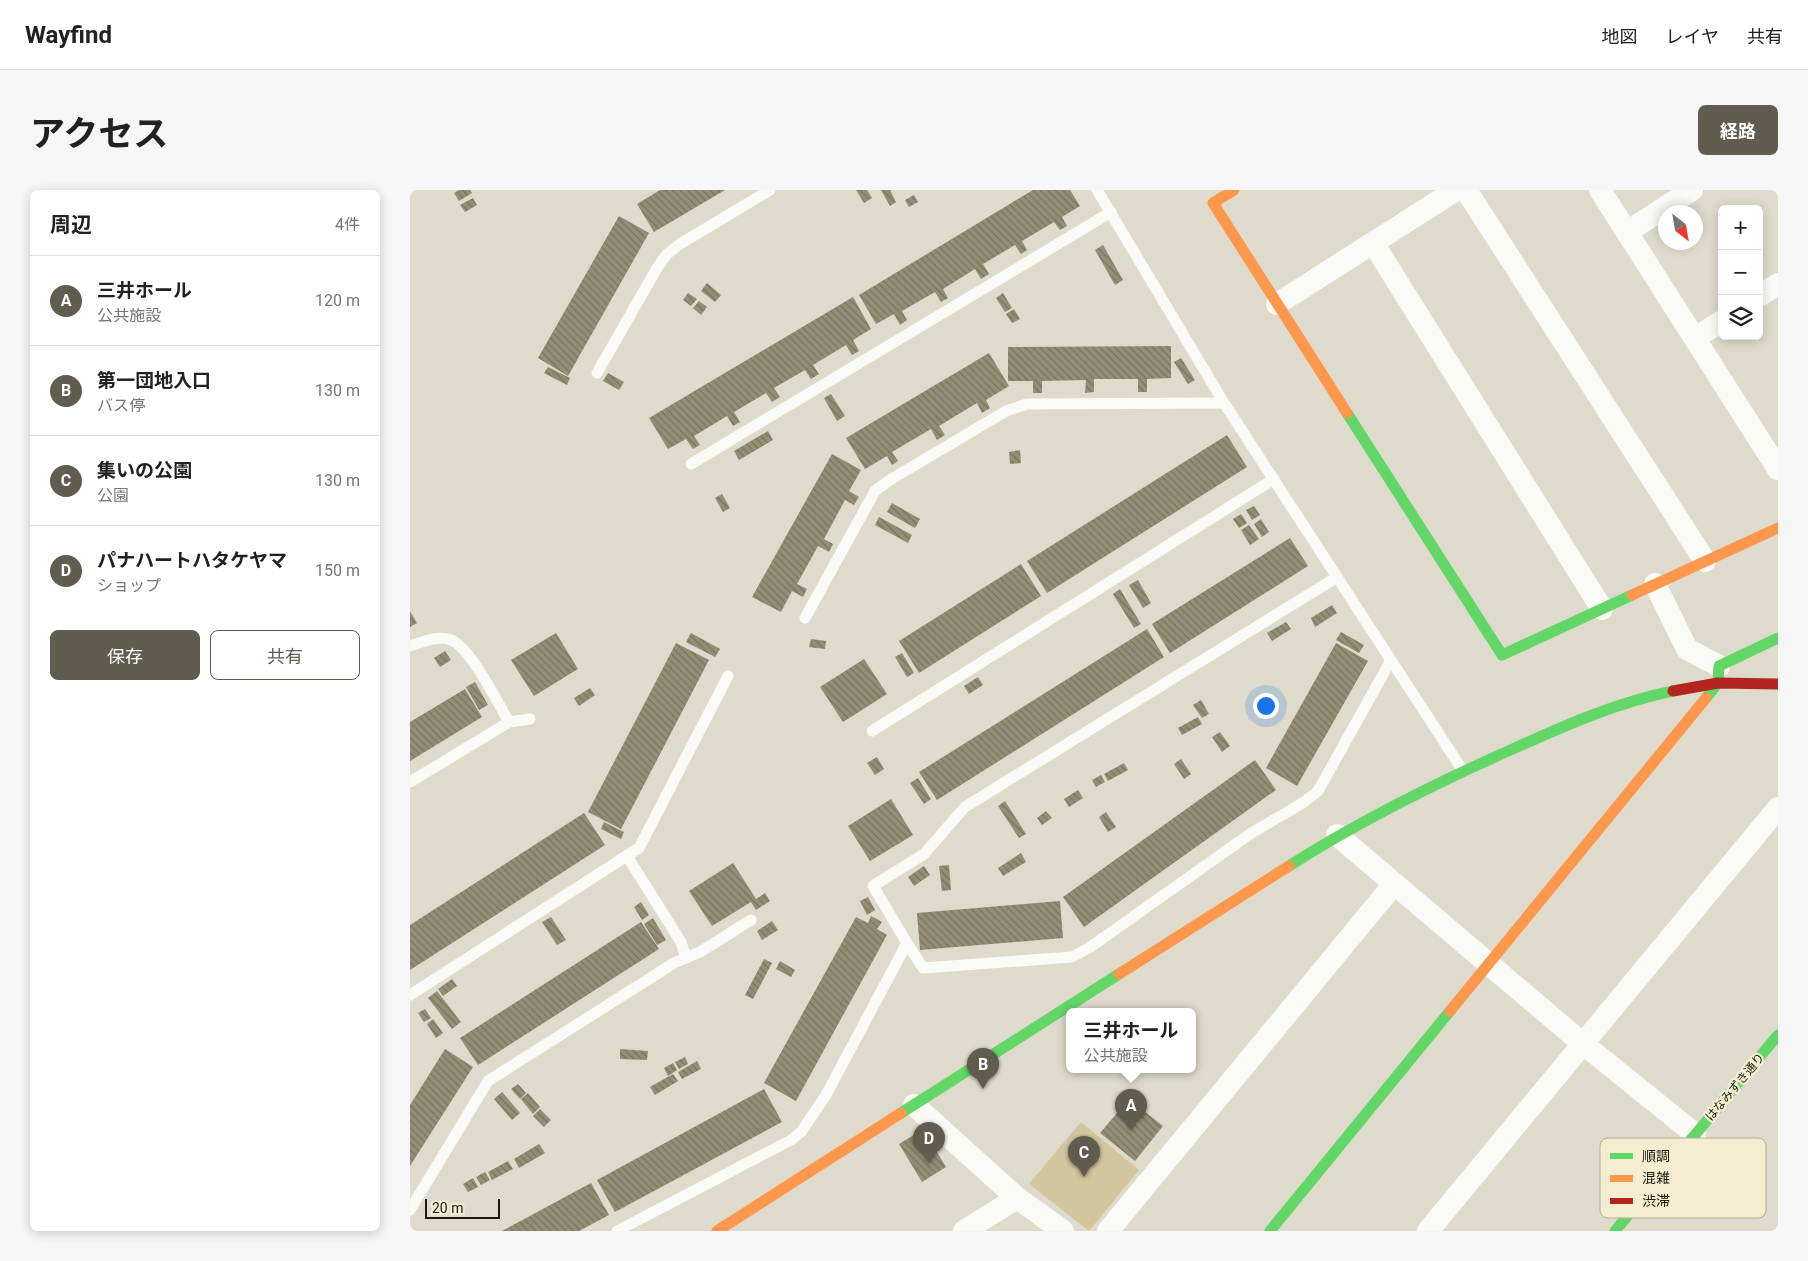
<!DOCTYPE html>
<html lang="ja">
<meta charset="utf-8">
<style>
body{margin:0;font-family:Roboto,"Noto Sans JP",sans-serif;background:#f6f6f6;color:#202124}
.controls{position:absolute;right:15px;top:15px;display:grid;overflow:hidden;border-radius:8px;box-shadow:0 2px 12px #0003}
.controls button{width:45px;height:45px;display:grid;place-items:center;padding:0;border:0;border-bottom:1px solid #e0e0e0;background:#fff;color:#202124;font:25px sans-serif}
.compass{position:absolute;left:1248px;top:15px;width:45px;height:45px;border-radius:50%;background:#fff;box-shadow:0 2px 12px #0003;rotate:149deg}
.scale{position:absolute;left:15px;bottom:12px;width:75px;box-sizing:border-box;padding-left:5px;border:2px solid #1b180e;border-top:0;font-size:14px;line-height:18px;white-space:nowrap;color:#1b180e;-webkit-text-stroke:4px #f4edd1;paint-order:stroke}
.you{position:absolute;left:855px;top:515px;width:18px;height:18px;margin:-12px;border:4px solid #fff;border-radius:50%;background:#1a73e8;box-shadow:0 0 0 8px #1a73e833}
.badge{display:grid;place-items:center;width:32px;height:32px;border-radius:50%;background:#605c50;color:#fff;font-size:16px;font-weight:700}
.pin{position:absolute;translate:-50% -41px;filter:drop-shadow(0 1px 2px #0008)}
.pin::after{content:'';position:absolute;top:26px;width:18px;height:15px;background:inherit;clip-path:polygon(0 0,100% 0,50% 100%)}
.popup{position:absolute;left:656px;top:818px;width:130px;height:65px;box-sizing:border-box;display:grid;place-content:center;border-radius:8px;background:#fff;filter:drop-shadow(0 1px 4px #0005);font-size:16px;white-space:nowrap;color:#757577}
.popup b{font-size:19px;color:#202124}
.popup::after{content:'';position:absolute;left:50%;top:100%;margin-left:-10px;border:10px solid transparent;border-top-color:#fff}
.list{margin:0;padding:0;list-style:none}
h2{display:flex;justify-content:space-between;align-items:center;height:65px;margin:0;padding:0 20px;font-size:21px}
h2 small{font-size:16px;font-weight:400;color:#757577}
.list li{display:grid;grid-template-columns:32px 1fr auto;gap:15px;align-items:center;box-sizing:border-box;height:90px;padding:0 20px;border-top:1px solid #e0e0e0}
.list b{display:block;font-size:19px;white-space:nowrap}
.list p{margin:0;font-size:16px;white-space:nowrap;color:#757577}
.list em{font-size:16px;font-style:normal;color:#757577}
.actions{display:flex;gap:10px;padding:15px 20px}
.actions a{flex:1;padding:11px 0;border:1px solid #605c50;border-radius:8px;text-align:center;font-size:18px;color:#605c50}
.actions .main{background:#605c50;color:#fff}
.icon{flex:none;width:28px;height:28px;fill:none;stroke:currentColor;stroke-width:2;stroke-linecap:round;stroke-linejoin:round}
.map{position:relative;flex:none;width:1368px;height:1041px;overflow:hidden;border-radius:8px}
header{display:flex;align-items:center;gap:30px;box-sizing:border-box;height:70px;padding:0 25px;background:#fff;border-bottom:1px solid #e0e0e0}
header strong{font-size:24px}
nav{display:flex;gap:28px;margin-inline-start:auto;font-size:18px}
.intro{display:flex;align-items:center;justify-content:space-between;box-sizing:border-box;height:120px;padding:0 30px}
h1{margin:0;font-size:35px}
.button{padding:12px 22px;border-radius:8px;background:#605c50;color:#fff;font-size:18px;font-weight:700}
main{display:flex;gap:30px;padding:0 30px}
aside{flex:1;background:#fff;border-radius:8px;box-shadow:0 2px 12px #0003}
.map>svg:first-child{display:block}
.park{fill:#d1c69d}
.building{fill:url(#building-back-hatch)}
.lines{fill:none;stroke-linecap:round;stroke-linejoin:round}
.lane{stroke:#fafaf7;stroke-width:11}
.street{stroke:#fafaf7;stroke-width:22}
.fast{stroke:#63d668;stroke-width:11}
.slow{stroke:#ff974d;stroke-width:11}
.jam{stroke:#b3261e;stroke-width:11}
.labels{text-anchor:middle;stroke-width:4.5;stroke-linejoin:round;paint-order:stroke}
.street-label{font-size:12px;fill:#1b180e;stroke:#f4edd1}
.key{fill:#f4edd1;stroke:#b3ad96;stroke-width:1}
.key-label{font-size:14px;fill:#1b180e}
</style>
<header>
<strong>Wayfind</strong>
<nav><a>地図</a><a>レイヤ</a><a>共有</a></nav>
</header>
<div class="intro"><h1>アクセス</h1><a class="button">経路</a></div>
<main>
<aside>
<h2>周辺<small>4件</small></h2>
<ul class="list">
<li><span class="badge">A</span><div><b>三井ホール</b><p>公共施設</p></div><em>120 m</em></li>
<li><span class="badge">B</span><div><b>第一団地入口</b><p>バス停</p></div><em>130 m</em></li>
<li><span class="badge">C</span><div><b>集いの公園</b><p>公園</p></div><em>130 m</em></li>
<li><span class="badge">D</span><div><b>パナハートハタケヤマ</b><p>ショップ</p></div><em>150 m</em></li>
</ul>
<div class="actions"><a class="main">保存</a><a>共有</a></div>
</aside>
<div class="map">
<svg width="1368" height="1041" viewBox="0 0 1368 1041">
<defs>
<pattern id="building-back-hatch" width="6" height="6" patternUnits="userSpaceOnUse" patternTransform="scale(1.25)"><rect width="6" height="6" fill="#948e76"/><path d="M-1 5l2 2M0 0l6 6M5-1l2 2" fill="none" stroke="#78735f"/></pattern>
</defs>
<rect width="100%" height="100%" fill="#dfdbcc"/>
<!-- park -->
<path class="park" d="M671,932L729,980L679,1041L619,994Z"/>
<!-- building -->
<g class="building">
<path d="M49,0H60L62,3L49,11L44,3Z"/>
<path d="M250,0H315L244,42L227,14Z"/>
<path d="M446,0H457L462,8L454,13Z"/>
<path d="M471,0H480L486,12L480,16Z"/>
<path d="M623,0H660L670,16L652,27L657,36L650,40L644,32L612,51L617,60L611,64L605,55L573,74L579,84L571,89L565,79L533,99L538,108L531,112L525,102L492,121L497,130L490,135L484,124L466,134L449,105Z"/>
<path d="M504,5L508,12L499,17L495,10Z"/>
<path d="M63,8L67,15L55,22L50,15Z"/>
<path d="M209,26L239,43L158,186L128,168Z"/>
<path d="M693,55L713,90L705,95L685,60Z"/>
<path d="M297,93L311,105L305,112L291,101Z"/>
<path d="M278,103L287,109L281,116L273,110Z"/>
<path d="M593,103L602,118L595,122L586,108Z"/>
<path d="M443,107L461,139L443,150L449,161L442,165L436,155L403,175L409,184L401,189L395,180L364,198L370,207L362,212L356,203L324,222L330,232L323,236L317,226L284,246L290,255L283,259L276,249L258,259L239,228Z"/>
<path d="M289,111L297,117L291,125L283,118Z"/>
<path d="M604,119L610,129L602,133L596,124Z"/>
<path d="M761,156V188L737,189V202H728V189H684V202L675,203L676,190L632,191V203H623V191H598V157Z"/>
<path d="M579,163L599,196L576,210L580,218L572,223L567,213L529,236L535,245L527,250L521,239L482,262L488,271L482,275L477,266L455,279L436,248Z"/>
<path d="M771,168L785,190L778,194L764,172Z"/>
<path d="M138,177L160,188L157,195L134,183Z"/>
<path d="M198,183L214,192L209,200L193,191Z"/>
<path d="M421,204L435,226L427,231L414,208Z"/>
<path d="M358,241L363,250L329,270L324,261Z"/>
<path d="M817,245L837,277L637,403L617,371Z"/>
<path d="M610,260L611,273L600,274L599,262Z"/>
<path d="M422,264L451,280L439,301L449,307L444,315L435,310L414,349L423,354L419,362L408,356L387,394L397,399L393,407L382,401L371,422L342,407Z"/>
<path d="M312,304L320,318L313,322L305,308Z"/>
<path d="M482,313L510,329L505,338L477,322Z"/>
<path d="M844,316L850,325L842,330L836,320Z"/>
<path d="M831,324L837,333L829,338L823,329Z"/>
<path d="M469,327L502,345L498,353L465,335Z"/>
<path d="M851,329L859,342L852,347L844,334Z"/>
<path d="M839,335L849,349L840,355L831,340Z"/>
<path d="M880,348L898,376L760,463L742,434Z"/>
<path d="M611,374L631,406L509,483L489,451Z"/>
<path d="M728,390L741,413L733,418L719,395Z"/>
<path d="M710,399L731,434L724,438L703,404Z"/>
<path d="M922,415L927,423L905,437L901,428Z"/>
<path d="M0,421L7,433L0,437Z"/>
<path d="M876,432L881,439L862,451L857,443Z"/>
<path d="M737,439L754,467L527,610L509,582Z"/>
<path d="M931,442L954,455L949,463L926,450Z"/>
<path d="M146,443L168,479L124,506L101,470Z"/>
<path d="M281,443L310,459L305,467L276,452Z"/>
<path d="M401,449L416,451L415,459L399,457Z"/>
<path d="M266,453L299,470L211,639L178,622Z"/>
<path d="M926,453L958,471L887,596L856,578Z"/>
<path d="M35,461L41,470L30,477L24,468Z"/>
<path d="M492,463L504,483L497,487L485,467Z"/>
<path d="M454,469L477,504L433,532L410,497Z"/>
<path d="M568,487L573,495L559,504L554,496Z"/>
<path d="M65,492L78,515L69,520L56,497Z"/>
<path d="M180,498L185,505L169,516L164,508Z"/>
<path d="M55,499L72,527L0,571V532Z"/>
<path d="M791,510L799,524L792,528L783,515Z"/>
<path d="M788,527L792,534L772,545L768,538Z"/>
<path d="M810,542L820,556L812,562L802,547Z"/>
<path d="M467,567L474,579L465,585L457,573Z"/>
<path d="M771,569L781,584L774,589L764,574Z"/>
<path d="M845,570L866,600L674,737L653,707Z"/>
<path d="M714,573L718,580L698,591L694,584Z"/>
<path d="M691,585L695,592L686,597L682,590Z"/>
<path d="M508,588L521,609L514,614L500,593Z"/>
<path d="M668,600L673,608L659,617L654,609Z"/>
<path d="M481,609L503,645L460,671L438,636Z"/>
<path d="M595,611L616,644L609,648L588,616Z"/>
<path d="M636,621L642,628L632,635L627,628Z"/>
<path d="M696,622L706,637L698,642L689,627Z"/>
<path d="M174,623L195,655L0,780V735Z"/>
<path d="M194,632L214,642L211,649L191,639Z"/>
<path d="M611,663L616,672L593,686L588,678Z"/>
<path d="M323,673L346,709L355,703L360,711L346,720L341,712L302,736L279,701Z"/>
<path d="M539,675L541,700L532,701L529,676Z"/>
<path d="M514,676L520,685L504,696L498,687Z"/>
<path d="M458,707L465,720L457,725L450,711Z"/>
<path d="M650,711L653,748L510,760L507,723Z"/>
<path d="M231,712L239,725L232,730L224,717Z"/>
<path d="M461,726L472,732L467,739L477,745L386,911L354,893L446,727L458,733Z"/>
<path d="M141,727L156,750L147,755L132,732Z"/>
<path d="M243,728L256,750L247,755L234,734Z"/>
<path d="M362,731L368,740L352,750L347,741Z"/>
<path d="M231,732L249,759L68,875L50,848Z"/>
<path d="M354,769L362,773L343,809L335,805Z"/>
<path d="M370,771L385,780L381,787L366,779Z"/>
<path d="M42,789L47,796L33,806L28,799Z"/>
<path d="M27,801L51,832L42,839L18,808Z"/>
<path d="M15,819L21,828L14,832L8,823Z"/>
<path d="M23,829L33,843L26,848L17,834Z"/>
<path d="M35,859L63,877L0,976V915Z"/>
<path d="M210,859L238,861L237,870L210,869Z"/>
<path d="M275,867L278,874L269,879L265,872Z"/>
<path d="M287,871L291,879L272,889L268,882Z"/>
<path d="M263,873L267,880L258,886L254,878Z"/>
<path d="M263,884L268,891L245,905L240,897Z"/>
<path d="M108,894L116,903L110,909L101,899Z"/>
<path d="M354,899L372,932L205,1022L187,990Z"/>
<path d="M92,902L110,923L102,930L84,909Z"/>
<path d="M118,903L130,917L123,924L111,909Z"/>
<path d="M719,909L753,936L725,971L690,943Z"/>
<path d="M130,919L141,930L134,937L123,926Z"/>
<path d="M507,943L516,944L536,977L512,992L489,954Z"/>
<path d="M129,954L135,963L109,978L104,969Z"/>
<path d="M98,971L103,979L82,990L78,982Z"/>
<path d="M75,982L80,990L71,995L66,987Z"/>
<path d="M63,988L68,997L58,1002L53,994Z"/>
<path d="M181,993L199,1025L169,1041H92Z"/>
</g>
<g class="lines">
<!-- lane -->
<g class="lane">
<path d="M687,0L814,213L1053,581"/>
<path d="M187,183L247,78L257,64L270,54L360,0"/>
<path d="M281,274L701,22"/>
<path d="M395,428L465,301L480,290L596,221L617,214L814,213"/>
<path d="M0,456C13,452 27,445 41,450C60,457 88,513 99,532L120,529"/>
<path d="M462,541L864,289"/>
<path d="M0,592L99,532"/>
<path d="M217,666L271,752L276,768"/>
<path d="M497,753L513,778L662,767L679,758L840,644L894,612L908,601L981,470"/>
<path d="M0,805L229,658L318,486"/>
<path d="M0,1020L78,891L264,773L290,762L341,730"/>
<path d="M207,1041L381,950L391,942L416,905L497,753L463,696L514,664L555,617L927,387"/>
</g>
<!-- street -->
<g class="street">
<path d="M1056,0L1295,371"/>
<path d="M1190,0L1368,279"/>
<path d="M1217,42L1282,0"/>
<path d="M963,53L1192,419"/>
<path d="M1349,106L1368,94"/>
<path d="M867,114L1046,0"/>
<path d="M1285,148L1312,131"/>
<path d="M1245,394L1277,459L1309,476"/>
<path d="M927,645L1172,853L1285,944"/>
<path d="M504,915L607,1008L653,1041"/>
<path d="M554,1041L607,1008"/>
<path d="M698,1041L984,694"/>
<path d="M1018,1041L1368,618"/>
</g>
<!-- fast -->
<g class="fast">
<path d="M937,223L1092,465L1222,405"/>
<path d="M1296,508L1308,493L1309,476L1368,448"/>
<path d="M879,676C951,630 1028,592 1105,558C1156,535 1208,512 1263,501"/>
<path d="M491,923L709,784"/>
<path d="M860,1041L1040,821"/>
<path d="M1205,1041L1368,845"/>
</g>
<!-- slow -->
<g class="slow">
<path d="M824,0L803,13L937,223"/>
<path d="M1222,405L1368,338"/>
<path d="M709,784L879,676"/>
<path d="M1040,821L1296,508"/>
<path d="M307,1041L491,923"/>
</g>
<!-- jam -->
<path class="jam" d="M1263,501L1308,493L1368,494"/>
</g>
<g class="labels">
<!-- street labels -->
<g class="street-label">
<text transform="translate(1325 897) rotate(-50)" y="4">はなみずき通り</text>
</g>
</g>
<!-- legend -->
<rect x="1190" y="948" width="166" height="80" rx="8" class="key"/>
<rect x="1200" y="963" width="23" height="6" fill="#63d668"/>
<rect x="1200" y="985" width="23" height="7" fill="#ff974d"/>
<rect x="1200" y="1008" width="23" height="6" fill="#b3261e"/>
<g class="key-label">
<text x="1232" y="971">順調</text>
<text x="1232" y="993">混雑</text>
<text x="1232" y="1016">渋滞</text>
</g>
</svg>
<div class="controls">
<button>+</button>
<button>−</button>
<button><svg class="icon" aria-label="layers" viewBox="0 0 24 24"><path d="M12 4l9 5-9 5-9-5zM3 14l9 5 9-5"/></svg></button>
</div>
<svg class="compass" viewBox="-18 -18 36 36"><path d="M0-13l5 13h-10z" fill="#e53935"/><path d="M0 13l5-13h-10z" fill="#757577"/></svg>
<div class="scale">20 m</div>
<div class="you"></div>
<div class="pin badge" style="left:721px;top:940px">A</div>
<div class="popup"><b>三井ホール</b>公共施設</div>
<div class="pin badge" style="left:573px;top:899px">B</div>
<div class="pin badge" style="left:674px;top:987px">C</div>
<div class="pin badge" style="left:519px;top:973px">D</div>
</div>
</main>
